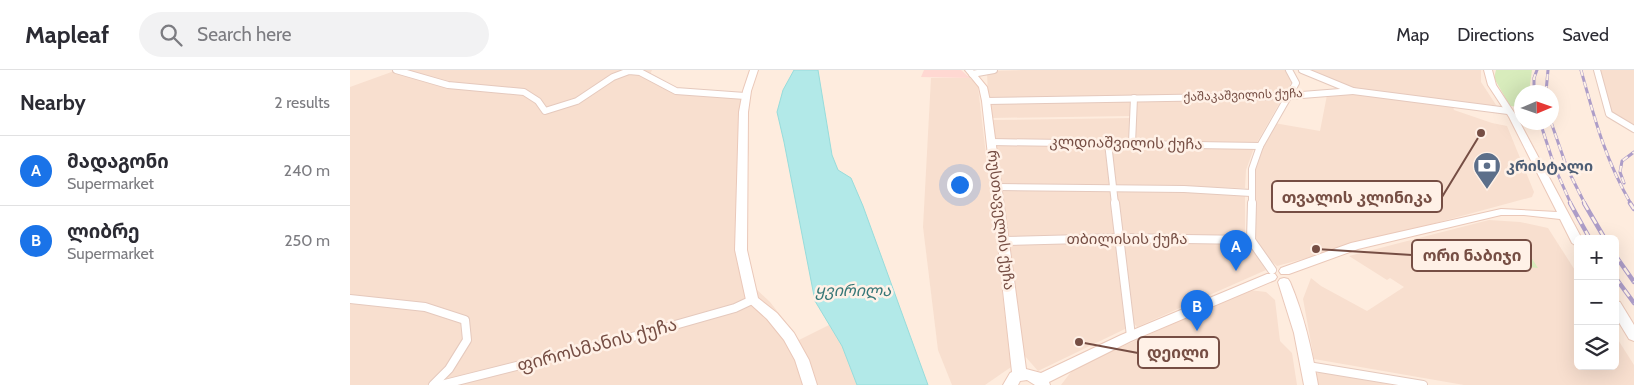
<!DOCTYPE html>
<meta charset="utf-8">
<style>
body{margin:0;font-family:Cabin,"Noto Sans Georgian",sans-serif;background:#f2f2f3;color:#2b2b33}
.controls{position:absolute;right:15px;bottom:15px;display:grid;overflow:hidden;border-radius:8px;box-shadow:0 5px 20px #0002}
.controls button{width:45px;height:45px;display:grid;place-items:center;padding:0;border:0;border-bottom:1px solid #e1e1e2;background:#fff;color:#2b2b33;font:25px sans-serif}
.compass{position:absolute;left:1164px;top:15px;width:45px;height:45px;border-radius:50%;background:#fff;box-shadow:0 5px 20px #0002;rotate:88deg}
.you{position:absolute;left:609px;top:114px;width:18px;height:18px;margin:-12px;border:4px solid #fff;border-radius:50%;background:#1a73e8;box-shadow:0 0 0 8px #1a73e833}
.badge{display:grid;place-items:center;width:32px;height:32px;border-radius:50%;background:#1a73e8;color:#fff;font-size:16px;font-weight:700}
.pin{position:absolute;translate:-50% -41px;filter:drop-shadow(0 1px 2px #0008)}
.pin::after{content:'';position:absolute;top:26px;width:18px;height:15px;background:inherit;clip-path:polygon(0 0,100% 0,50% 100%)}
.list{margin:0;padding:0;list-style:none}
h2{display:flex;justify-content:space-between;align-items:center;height:65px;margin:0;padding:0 20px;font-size:21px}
h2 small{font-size:16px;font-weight:400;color:#7c7c81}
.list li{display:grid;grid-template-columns:32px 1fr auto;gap:15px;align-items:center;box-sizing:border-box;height:70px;padding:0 20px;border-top:1px solid #e1e1e2}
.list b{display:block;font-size:19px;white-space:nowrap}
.list p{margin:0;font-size:16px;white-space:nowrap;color:#7c7c81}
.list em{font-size:16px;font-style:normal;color:#7c7c81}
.icon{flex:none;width:28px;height:28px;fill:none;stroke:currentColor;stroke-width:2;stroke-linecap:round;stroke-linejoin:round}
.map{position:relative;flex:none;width:1284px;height:315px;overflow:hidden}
header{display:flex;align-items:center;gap:30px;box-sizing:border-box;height:70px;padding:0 25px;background:#fff;border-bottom:1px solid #e1e1e2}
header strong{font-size:24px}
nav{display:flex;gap:28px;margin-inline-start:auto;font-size:18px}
.search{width:350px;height:45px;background:#f2f2f3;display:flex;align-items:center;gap:12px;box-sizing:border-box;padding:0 18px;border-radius:28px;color:#7c7c81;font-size:19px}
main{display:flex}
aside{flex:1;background:#fff}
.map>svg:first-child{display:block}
.residential{fill:#f8dfcf}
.commercial{fill:#ffd8d2}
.green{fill:#d8ecbc}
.water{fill:#b2e9e8;stroke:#97dcdb}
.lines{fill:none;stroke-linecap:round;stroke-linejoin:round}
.street-far1-casing{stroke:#e5c9bd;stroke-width:8}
.street-casing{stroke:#e5c9bd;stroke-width:10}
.secondary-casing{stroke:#eac8b9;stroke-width:2}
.street-far1{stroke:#fff;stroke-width:6}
.street{stroke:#fff;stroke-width:8}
.secondary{fill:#fff;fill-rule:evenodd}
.rail-far1-casing{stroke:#ad9dc8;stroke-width:3}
.rail-casing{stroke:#ad9dc8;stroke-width:4.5}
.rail-far1{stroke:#fff1e7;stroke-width:2;stroke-dasharray:6;stroke-linecap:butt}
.rail{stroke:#fff1e7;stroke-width:2.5;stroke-dasharray:8;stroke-linecap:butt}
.labels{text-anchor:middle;stroke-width:5;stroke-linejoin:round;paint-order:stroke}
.far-street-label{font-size:12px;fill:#764e44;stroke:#fff1e7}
.street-label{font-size:15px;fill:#764e44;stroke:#fff1e7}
.service-label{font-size:15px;font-weight:bold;fill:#4e5e75;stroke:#fff1e7;text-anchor:start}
.water-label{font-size:16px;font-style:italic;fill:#357676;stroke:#fff1e7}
.near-street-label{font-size:18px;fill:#764e44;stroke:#fff1e7}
.leader{fill:none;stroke:#764e44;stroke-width:2}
.callout-dot{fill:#764e44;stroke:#fff1e7;stroke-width:2}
.callout{fill:#fff1e7;stroke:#764e44;stroke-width:2}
.callout-label{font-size:16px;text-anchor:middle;font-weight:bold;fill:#764e44}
</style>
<header>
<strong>Mapleaf</strong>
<div class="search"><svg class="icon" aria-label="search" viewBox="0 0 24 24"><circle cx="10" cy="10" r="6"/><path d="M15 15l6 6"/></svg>Search here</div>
<nav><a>Map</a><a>Directions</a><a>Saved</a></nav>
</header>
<main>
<aside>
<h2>Nearby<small>2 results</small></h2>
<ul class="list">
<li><span class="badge">A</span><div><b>მადაგონი</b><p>Supermarket</p></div><em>240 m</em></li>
<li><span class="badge">B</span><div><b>ლიბრე</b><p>Supermarket</p></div><em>250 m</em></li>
</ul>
</aside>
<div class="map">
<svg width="1284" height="315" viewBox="0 0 1284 315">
<rect width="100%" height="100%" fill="#feecde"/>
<!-- residential -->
<g class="residential">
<path d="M47,0H302L299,7L320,19L398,24L396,41L399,77L396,109V187L404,217L420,232L434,250L445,272L479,255L492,276L507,315H0V17Z"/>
<path d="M673,0H936L942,10L936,25L638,30L637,1Z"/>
<path d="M955,0H1131V12L1148,38L996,18Z"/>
<path d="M1249,0H1284V58L1260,43Z"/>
<path d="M581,8H620L628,17L661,297L635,315H602L588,280L573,157Z"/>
<path d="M1007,24L1103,37L1104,40L1142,53L1157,56L1184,122L1182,127L927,196L910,181L904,172V100L911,78L924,53L970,61L977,25Z"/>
<path d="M933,27L906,74L783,71L785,28Z"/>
<path d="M783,29L782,46L641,48L639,32Z"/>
<path d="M782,48L779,71L645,70L642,50Z"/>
<path d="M646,74H754L760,116L652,115Z"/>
<path d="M760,74L904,78L896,100L895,118L766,116Z"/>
<path d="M653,119L760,120L766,165L659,168Z"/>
<path d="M767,120L895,123V167L773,165Z"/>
<path d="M1139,150L1170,152L1198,158L1228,205V296H1265V265L1284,295V315H1114L964,289L953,229L961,208L971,216L1017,241L1054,217L1040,208L1037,210L999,186Z"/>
<path d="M766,170L777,258L688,301L674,285L660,173Z"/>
<path d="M774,170L897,171L916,200L787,257L782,251Z"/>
<path d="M899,220L916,222L925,230L930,271L942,283L947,315H711L724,298Z"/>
<path d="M971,302L1044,315H967L965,304Z"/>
</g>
<!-- commercial -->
<path class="commercial" d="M574,0H611L620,8L571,7Z"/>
<!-- green -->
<g class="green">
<path d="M1146,0H1182L1179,22H1172L1171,37L1160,36L1144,8Z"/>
<path d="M1140,180L1179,184L1188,198L1148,194Z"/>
</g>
<!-- water -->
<path class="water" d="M444,0H468L482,85L488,100L501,108L513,136L578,315H507L492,276L465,231L434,72L427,42L433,20Z"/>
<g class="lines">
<defs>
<g id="street-far1">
<path d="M46,0L98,15L174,22L188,31L195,41L227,31L263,7L279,1L290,2L326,21L395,26"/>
<path d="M952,0L1003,21L1158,41"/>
<path d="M1247,0L1259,44L1284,59"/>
<path d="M622,4L644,0"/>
<path d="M636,31L939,26L1003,21"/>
<path d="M642,72L910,76"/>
<path d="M758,73L765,134"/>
<path d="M782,73L784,28"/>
<path d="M648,117L834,119L901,123"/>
<path d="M902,134V99L910,76L946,13L939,0"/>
</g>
<g id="street">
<path d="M765,133L781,266"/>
<path d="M902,133L901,170L922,200"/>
<path d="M654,171L770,168L901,170"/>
<path d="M0,229L75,237L115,250L117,270L99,299L83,315"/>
<path d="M958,296L1073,315"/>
<path d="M91,315L286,266L385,238L402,230"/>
</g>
<g id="secondary">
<path d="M400,0H408L401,21L398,42L397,180L408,228L427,243L444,263L459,290L467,315H453L445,290L434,270L417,249L396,230L385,180L389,42L393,21Z"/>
<path d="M615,0H623L637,17L640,31L676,299L691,303L771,265L917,204H925L927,207L925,210L781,271L699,312L700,315H685L677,310L670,311L668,315H653L660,303L662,302L632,31L629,17Z"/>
<path d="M1134,0H1142L1146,15L1167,47L1232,169H1228V177L1222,173L1210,149L1174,145H1151L1008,179L939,204H931L929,201L931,198L1001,173L1151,139L1207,142L1159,47L1138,15Z"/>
<path d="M934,208L938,209L940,212C954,245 962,280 968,315H954L944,263L928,212L930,209Z"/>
<path d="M1265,231L1270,232L1284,255V271L1279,269L1265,246Z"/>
</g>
</defs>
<!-- street-far1 casing -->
<use href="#street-far1" class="street-far1-casing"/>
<!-- street casing -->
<use href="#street" class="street-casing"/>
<!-- secondary casing -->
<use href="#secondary" class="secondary-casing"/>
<!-- street-far1 -->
<use href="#street-far1" class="street-far1"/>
<!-- street -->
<use href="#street" class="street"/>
<!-- secondary -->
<use href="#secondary" class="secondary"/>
<defs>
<g id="rail-far1">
<path d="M1231,0C1245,50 1255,89 1281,134"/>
<path d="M1184,22V8L1187,0"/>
<path d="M1196,22L1198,0"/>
<path d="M1190,52L1205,98L1221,134"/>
<path d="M1201,52L1217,98L1235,134"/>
<path d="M1274,113L1270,102L1272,91L1284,82"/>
</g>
<g id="rail">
<path d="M1220,133L1240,169"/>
<path d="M1234,133L1255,169"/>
<path d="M1280,133L1284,139"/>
<path d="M1265,185L1284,212"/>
<path d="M1265,207L1284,233"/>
</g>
</defs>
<!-- rail-far1 casing -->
<use href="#rail-far1" class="rail-far1-casing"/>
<!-- rail casing -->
<use href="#rail" class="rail-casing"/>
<!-- rail-far1 -->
<use href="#rail-far1" class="rail-far1"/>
<!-- rail -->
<use href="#rail" class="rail"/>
</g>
<!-- icons -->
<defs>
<symbol id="bank-pin" viewBox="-11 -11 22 30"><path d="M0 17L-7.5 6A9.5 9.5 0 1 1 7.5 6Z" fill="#5c6f8a" stroke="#fff1e7"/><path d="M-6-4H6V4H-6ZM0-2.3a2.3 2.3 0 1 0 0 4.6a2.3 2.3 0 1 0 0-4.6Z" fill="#fff"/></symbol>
</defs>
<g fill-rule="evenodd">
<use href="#bank-pin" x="1121" y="80" width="32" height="43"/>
</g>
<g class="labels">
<!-- far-street labels -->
<g class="far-street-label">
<text transform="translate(893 25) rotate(-2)" y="4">ქაშაკაშვილის ქუჩა</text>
</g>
<!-- street labels -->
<g class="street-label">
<text transform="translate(776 73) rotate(1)" y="5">კლდიაშვილის ქუჩა</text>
<text transform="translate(651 150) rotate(83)" y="5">რუსთაველის ქუჩა</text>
<text x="777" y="174">თბილისის ქუჩა</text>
</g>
<!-- service labels -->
<g class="service-label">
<text x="1156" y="101">კრისტალი</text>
</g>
<!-- water labels -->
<g class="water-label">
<text x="503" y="226">ყვირილა</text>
</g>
<!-- near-street labels -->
<g class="near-street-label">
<text transform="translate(247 275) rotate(-15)" y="6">ფიროსმანის ქუჩა</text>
</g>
</g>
<!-- callouts -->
<path class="leader" d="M1131 63L1092 127M966 179L1062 185M729 272L788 283"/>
<g class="callout-dot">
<circle cx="1131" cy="63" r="5"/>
<circle cx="966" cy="179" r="5"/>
<circle cx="729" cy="272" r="5"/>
</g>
<g class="callout">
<rect x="922" y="111" width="170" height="31" rx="5"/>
<rect x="1062" y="170" width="119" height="31" rx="5"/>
<rect x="788" y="267" width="81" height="31" rx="5"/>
</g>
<g class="callout-label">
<text x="1007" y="133">თვალის კლინიკა</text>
<text x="1122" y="191">ორი ნაბიჯი</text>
<text x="828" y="288">დეილი</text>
</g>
</svg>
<div class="controls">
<button>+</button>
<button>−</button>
<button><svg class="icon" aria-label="layers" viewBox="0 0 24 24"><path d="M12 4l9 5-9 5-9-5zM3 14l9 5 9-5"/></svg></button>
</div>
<svg class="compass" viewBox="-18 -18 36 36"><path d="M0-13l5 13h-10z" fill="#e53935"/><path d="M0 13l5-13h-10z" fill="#7c7c81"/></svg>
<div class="you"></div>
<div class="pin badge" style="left:886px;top:201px">A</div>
<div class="pin badge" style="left:847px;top:261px">B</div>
</div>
</main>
